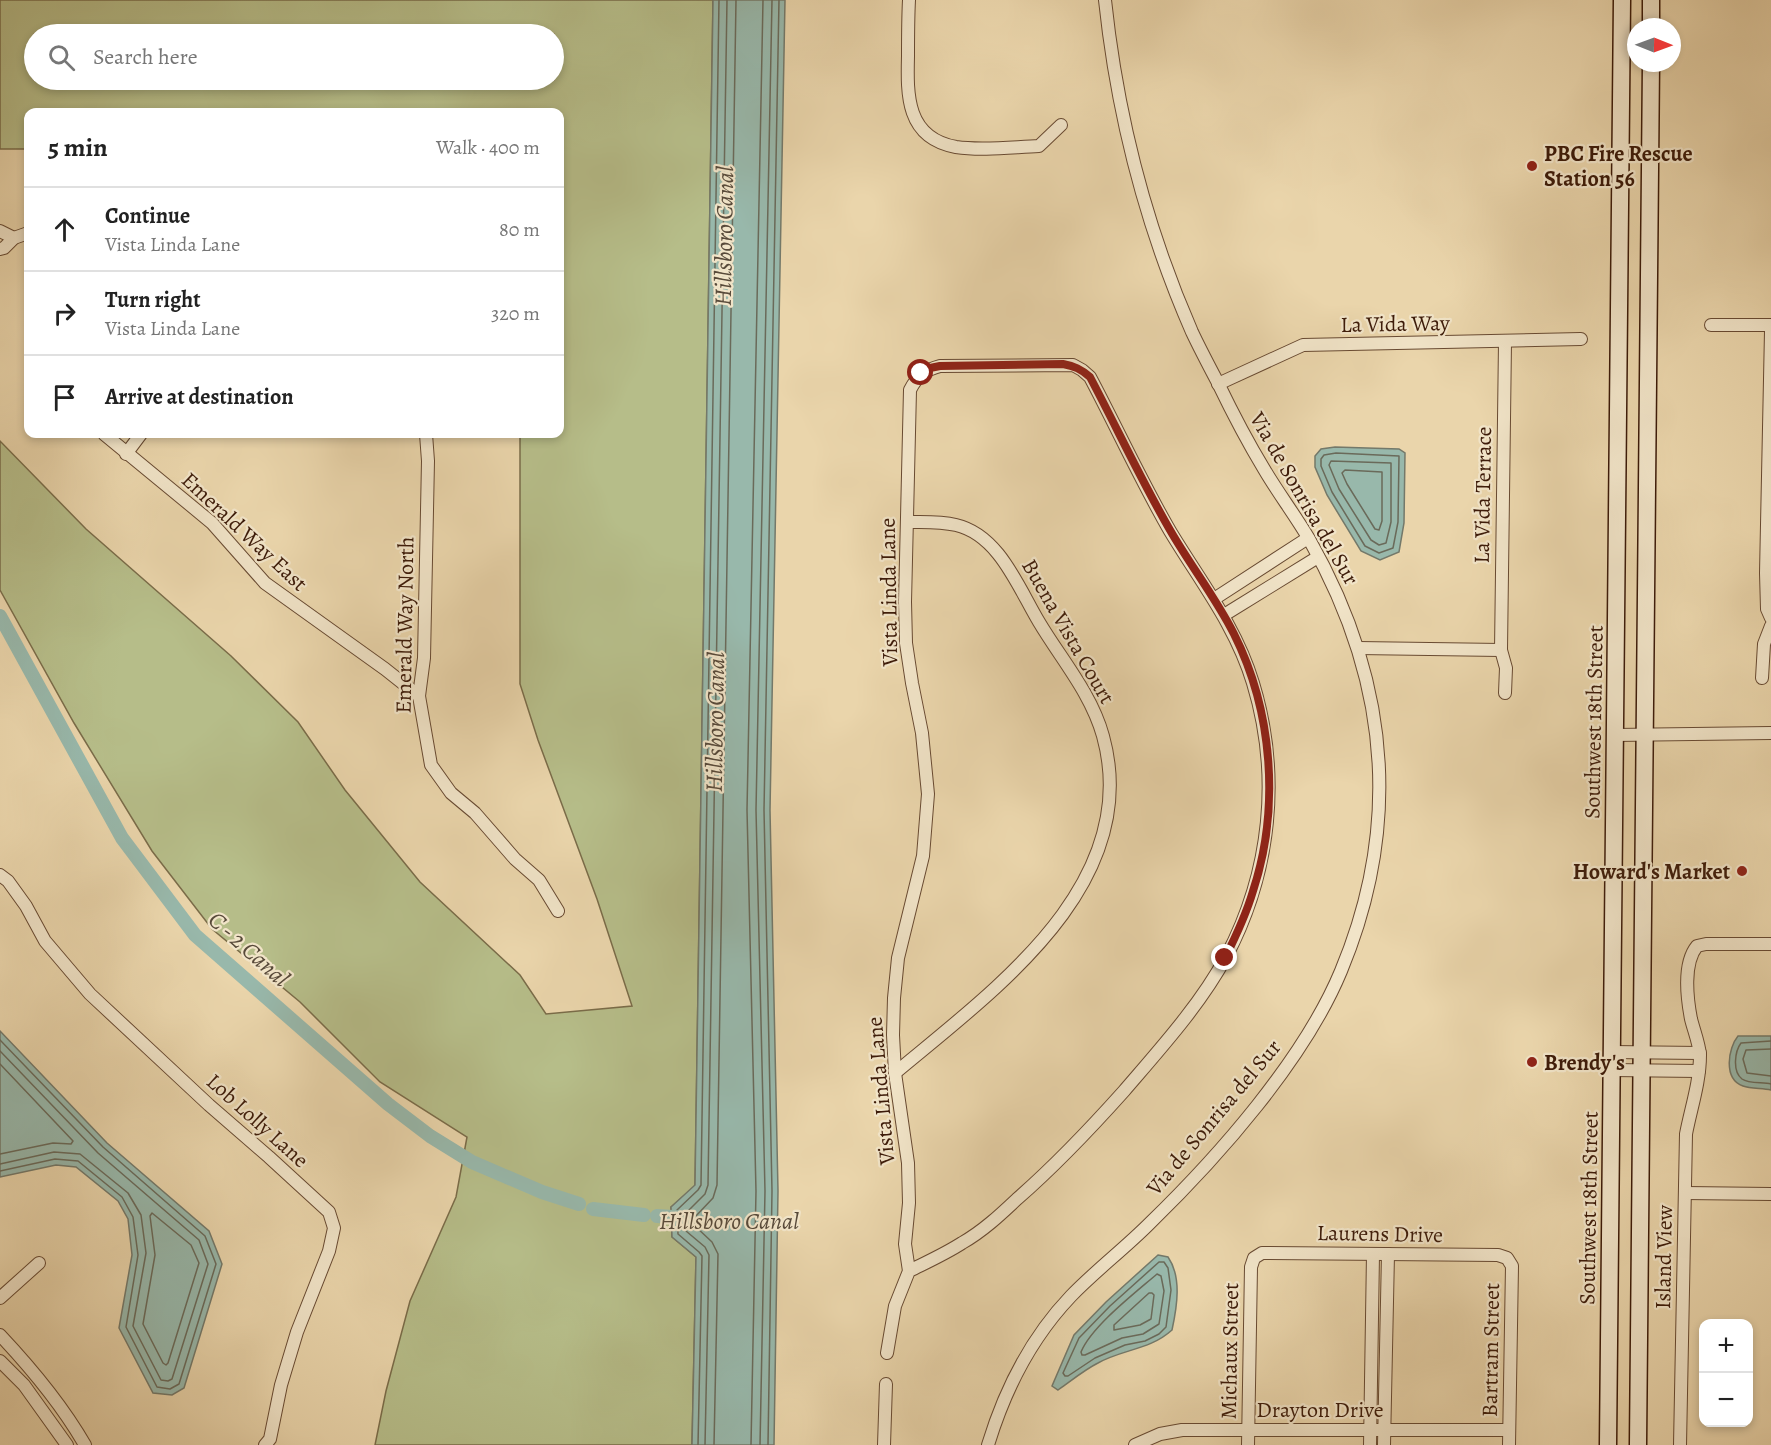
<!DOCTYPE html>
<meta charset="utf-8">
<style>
body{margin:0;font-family:Alegreya,serif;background:#f2f2f2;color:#222}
.controls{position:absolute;right:18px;bottom:18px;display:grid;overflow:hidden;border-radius:12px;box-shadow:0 3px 9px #0003}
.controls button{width:54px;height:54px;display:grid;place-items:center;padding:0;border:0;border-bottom:2px solid #e0e0e0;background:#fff;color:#222;font:30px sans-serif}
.compass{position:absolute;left:1627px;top:18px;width:54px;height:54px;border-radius:50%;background:#fff;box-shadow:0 3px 9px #0003;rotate:91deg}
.stop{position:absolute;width:18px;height:18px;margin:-14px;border:4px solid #8f2418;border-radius:50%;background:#fff}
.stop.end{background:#8f2418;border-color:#fff;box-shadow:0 2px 6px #0008}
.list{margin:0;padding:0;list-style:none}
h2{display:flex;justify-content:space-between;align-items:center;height:78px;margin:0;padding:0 24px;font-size:26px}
h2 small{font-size:20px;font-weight:400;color:#767676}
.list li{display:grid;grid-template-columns:39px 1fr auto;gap:18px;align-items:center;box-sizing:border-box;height:84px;padding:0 24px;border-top:2px solid #e0e0e0}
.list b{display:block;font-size:22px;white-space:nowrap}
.list p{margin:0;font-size:20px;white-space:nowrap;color:#767676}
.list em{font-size:20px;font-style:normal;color:#767676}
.icon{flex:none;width:33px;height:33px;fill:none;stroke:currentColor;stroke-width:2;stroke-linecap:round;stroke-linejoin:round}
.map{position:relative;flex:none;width:1771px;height:1445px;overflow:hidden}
.search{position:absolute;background:#fff;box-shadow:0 3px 9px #0003;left:24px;top:24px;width:540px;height:66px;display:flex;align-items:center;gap:15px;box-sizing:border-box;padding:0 21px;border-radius:33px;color:#767676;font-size:22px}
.panel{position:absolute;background:#fff;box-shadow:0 3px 9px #0003;left:24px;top:108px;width:540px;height:330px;border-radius:12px}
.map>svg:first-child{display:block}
.green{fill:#b6bd89;stroke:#7a6c49;stroke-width:1.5;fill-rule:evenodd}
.water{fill:#98b8ab;stroke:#74796a;stroke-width:1.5}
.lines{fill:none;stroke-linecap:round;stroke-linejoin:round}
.shore{stroke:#6a6a5a;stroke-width:1.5}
.canal{stroke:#98b8ab;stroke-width:14}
.street-casing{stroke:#684a32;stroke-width:14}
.secondary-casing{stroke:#3d1b09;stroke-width:19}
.street{stroke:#f1e4c8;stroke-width:12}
.secondary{stroke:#f1e4c8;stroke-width:16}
.route{stroke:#8f2418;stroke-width:8}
.poi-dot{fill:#8f2418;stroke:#f1e4c8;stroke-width:2}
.labels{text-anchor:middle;stroke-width:4.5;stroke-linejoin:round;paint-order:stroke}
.poi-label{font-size:22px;font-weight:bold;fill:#3d1b09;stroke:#f1e4c8;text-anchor:start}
.street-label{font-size:22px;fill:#3d1b09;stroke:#f1e4c8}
.water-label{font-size:24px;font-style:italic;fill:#584a3a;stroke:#f1e4c8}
</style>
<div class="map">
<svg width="1771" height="1445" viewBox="0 0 1771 1445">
<rect width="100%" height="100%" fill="#ead5ab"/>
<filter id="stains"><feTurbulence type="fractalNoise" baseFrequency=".00333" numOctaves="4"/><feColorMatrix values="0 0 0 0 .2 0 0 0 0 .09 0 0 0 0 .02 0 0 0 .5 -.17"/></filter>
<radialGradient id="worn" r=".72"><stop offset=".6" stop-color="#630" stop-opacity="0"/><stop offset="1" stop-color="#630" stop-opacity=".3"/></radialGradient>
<!-- green -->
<path class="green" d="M0,0H713L695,1186L671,1207L672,1237L696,1257L692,1445H375L386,1391L410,1301L456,1197L467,1137L380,1082L300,1002L212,929L152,851L74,723L0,590V441L86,529L231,656L298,722L345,790L420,882L520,975L546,1014L632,1006L597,899L538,740L520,684V434H560V112H524V109L498,112H28V149H0ZM34,34H554V80H34Z"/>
<!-- water -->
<g class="water">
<path d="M713,0H785L770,810L778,1191L774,1445H692L696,1257L672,1237L671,1207L695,1185Z"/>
<path d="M1335,447L1399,449L1405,453L1404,523L1399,552L1380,560L1361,551L1327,495L1315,467V456L1321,449Z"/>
<path d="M0,1031L107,1143L209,1231L222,1264L184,1388L172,1395L153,1393L119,1328L132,1255L128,1219L118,1201L76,1167L56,1165L0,1177Z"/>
<path d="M1738,1036H1771V1090C1762,1088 1751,1089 1743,1086C1723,1079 1728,1048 1738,1036Z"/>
<path d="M1158,1255L1168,1257C1182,1277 1177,1307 1172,1330C1150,1350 1123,1349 1098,1363C1084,1370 1071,1381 1058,1390L1052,1386L1074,1335L1106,1302Z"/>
</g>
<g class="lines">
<!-- shore -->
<g class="shore">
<path d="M1336,453L1399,456L1398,522L1393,548L1379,553L1365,546L1332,492L1321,466V459L1324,455Z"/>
<path d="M1331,461L1391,463V522L1386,543L1379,545L1371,540L1339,489L1329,465Z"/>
<path d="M1345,470L1382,472V521L1379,530L1375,529L1347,484L1342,473Z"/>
<path d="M0,1040L103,1147L205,1236L216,1264L179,1384L170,1389L157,1387L126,1327L138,1255L133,1217L122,1197L78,1161L55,1159L0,1171"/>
<path d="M1771,1041L1741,1043C1735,1051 1732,1071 1742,1079C1749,1084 1763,1082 1771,1084"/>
<path d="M1771,1049L1746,1050L1743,1059L1747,1073L1771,1076"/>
<path d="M0,1051L98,1153L199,1240L208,1264L172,1379L168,1381L161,1380L133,1326L146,1253L141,1215L128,1193L80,1154L54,1152L0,1164"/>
<path d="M0,1064L73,1141L71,1144L53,1143L0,1154"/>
<path d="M152,1213L191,1245L199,1263L168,1363L166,1365L163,1363L143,1324L155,1255L150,1216Z"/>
<path d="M1159,1262H1164L1168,1268L1171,1290L1166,1327L1159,1334L1145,1341L1125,1345L1095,1358L1068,1376H1065L1063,1373L1079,1338L1110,1306Z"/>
<path d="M1157,1274L1161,1276L1164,1291L1159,1324L1143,1334L1122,1338L1085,1355H1082L1081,1352C1092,1326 1135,1293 1157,1274Z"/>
<path d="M1149,1293H1152L1154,1295L1151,1319L1140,1325L1114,1330V1325Z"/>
<path d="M698,1445L702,1256L699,1252L678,1234L677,1210L698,1190L701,1185L719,0"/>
<path d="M705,1445L709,1255L705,1247L686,1231L685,1214L705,1194L708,1185L727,0"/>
<path d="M714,1445L718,1254L712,1242L695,1226L694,1218L713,1198L717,1185L736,0"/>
<path d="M751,1445L756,1191L747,810L763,0"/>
<path d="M760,1445L765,1191L756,810L772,0"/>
<path d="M768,1445L772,1191L764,810L779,0"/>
</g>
<!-- canal -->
<g class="canal">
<path d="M0,616L122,838L195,935L388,1104L430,1136L472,1162L542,1192L579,1204"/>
<path d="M593,1209L644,1215"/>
<path d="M657,1216L689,1218"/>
</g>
<defs>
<g id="street">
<path d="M909,0C908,19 908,37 908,56C907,95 906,138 956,147C982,151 1013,147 1039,146L1061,125"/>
<path d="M0,231L14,238"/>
<path d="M0,249L4,248L14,238L28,233"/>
<path d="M1711,325H1771"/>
<path d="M1771,331L1766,573L1767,609L1771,618"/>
<path d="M1505,342L1501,650L1506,668L1505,693"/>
<path d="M1218,384L1303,345L1581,339"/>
<path d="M104,434L212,523L265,583L385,669L419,696"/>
<path d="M426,434L428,461L424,658L419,696L431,765L451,793L475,813L515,859L539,880L558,911"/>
<path d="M126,454L141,434"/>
<path d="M1214,599L1308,538"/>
<path d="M1224,615L1318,557"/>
<path d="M1358,648L1501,650"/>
<path d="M1762,678L1764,644L1771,626"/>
<path d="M1615,735L1771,733"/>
<path d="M0,875L8,881L26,906L45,941L90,994L209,1105L269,1157L329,1212L334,1228L329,1251L297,1332L281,1385L270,1439L265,1445"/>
<path d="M1612,1052L1700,1053"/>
<path d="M1612,1070L1699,1071"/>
<path d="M895,1073C994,990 1144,884 1103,736C1091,693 1061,659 1039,622C1018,587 999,535 956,525C940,521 923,522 907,522"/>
<path d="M1685,1193L1771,1194"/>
<path d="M0,1298L39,1263"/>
<path d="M0,1335C32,1369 62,1405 85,1445"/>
<path d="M887,1353L895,1306L909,1271L905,1244L909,1203L908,1163L895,1073L893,1035L894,998L898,958L923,856L928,794L922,733L912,683L906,643L905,602L910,390C917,376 925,370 940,366L1073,365L1082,370L1090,377C1117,428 1141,481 1170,531C1200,581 1236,626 1253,683C1281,775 1271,872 1226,957C1200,1005 1160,1049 1124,1091C1090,1129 1056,1165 1017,1199C1000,1215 983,1231 962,1243C945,1254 927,1262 909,1271"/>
<path d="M0,1361L24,1385L67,1445"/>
<path d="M884,1445L886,1384"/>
<path d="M988,1445C1005,1389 1030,1339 1071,1296C1095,1271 1124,1249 1149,1224C1218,1157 1304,1060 1341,971C1403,822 1388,678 1309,539C1295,515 1278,493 1264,469C1247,441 1232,412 1218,383C1209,366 1200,349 1192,332C1146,227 1117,113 1105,0"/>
<path d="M1135,1445L1160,1434L1182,1430H1509"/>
<path d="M1248,1445L1251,1267L1254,1258L1262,1253L1498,1255L1507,1258L1512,1266L1509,1445"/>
<path d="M1370,1445L1373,1254"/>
<path d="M1384,1445L1388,1254"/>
<path d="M1680,1445L1686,1134C1691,1108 1700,1082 1700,1055C1699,1043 1694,1031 1691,1019C1687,998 1683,963 1697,946L1706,944H1771"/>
</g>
<g id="secondary">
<path d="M1651,27V0"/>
<path d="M1608,1445L1622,0"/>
<path d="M1638,1445L1651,63"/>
</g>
</defs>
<!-- street casing -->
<use href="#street" class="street-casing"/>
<!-- secondary casing -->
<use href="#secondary" class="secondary-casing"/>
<!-- street -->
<use href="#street" class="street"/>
<!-- secondary -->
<use href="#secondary" class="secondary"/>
</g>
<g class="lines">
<!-- route -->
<path class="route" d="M921,373L930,368L940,366L1063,364C1074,366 1081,369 1090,377C1117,428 1141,480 1170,530C1190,565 1216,598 1234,634C1273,712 1280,809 1253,891C1246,915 1236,936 1225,958"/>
</g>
<!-- markers -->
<g class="poi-dot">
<circle cx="1532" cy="166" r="6"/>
<circle cx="1742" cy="871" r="6"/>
<circle cx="1532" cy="1062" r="6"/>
</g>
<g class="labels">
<!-- poi labels -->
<g class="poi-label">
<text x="1544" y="161">PBC Fire Rescue<tspan x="1544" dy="25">Station 56</tspan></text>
<text x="1730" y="879" text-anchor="end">Howard's Market</text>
<text x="1544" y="1070">Brendy's</text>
</g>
<!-- street labels -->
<g class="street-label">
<text transform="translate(1395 323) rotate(-1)" y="8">La Vida Way</text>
<text transform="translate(1482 495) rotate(-89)" y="8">La Vida Terrace</text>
<text transform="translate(1305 498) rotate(60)" y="8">Via de Sonrisa del Sur</text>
<text transform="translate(245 531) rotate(43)" y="8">Emerald Way East</text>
<text transform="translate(888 592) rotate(-91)" y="8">Vista Linda Lane</text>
<text transform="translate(404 625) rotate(-89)" y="8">Emerald Way North</text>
<text transform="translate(1069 631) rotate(60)" y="8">Buena Vista Court</text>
<text transform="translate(1593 722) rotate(-89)" y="8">Southwest 18th Street</text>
<text transform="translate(880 1091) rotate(-95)" y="8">Vista Linda Lane</text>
<text transform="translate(1213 1117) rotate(-50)" y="8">Via de Sonrisa del Sur</text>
<text transform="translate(258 1120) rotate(42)" y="8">Lob Lolly Lane</text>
<text transform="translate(1588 1208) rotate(-89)" y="8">Southwest 18th Street</text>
<text transform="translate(1380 1233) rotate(1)" y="8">Laurens Drive</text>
<text transform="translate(1663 1257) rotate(-89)" y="8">Island View</text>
<text transform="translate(1490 1350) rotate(-89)" y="8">Bartram Street</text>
<text transform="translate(1229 1351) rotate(-89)" y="8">Michaux Street</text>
<text x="1320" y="1417">Drayton Drive</text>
</g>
<!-- water labels -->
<g class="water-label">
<text transform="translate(724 236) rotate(-89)" y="8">Hillsboro Canal</text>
<text transform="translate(715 722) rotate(-89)" y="8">Hillsboro Canal</text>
<text transform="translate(249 949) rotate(42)" y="8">C - 2 Canal</text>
<text x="729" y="1229">Hillsboro Canal</text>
</g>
</g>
<rect width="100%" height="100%" filter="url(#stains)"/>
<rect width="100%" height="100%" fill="url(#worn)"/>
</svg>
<div class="controls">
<button>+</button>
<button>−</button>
</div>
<svg class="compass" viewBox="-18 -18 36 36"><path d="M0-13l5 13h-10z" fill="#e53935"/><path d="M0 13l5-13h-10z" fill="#767676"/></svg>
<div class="stop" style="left:921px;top:373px"></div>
<div class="stop end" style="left:1225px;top:958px"></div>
<div class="search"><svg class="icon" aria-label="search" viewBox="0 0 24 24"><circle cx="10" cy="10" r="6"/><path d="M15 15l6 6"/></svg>Search here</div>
<section class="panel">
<h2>5 min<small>Walk · 400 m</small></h2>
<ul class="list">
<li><svg class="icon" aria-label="ahead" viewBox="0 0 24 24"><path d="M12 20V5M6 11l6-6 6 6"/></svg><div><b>Continue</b><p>Vista Linda Lane</p></div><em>80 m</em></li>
<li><svg class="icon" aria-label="right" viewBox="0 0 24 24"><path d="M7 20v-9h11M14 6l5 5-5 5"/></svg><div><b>Turn right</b><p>Vista Linda Lane</p></div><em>320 m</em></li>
<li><svg class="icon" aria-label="arrive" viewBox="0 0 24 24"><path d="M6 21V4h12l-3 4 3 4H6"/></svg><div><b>Arrive at destination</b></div></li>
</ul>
</section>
</div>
